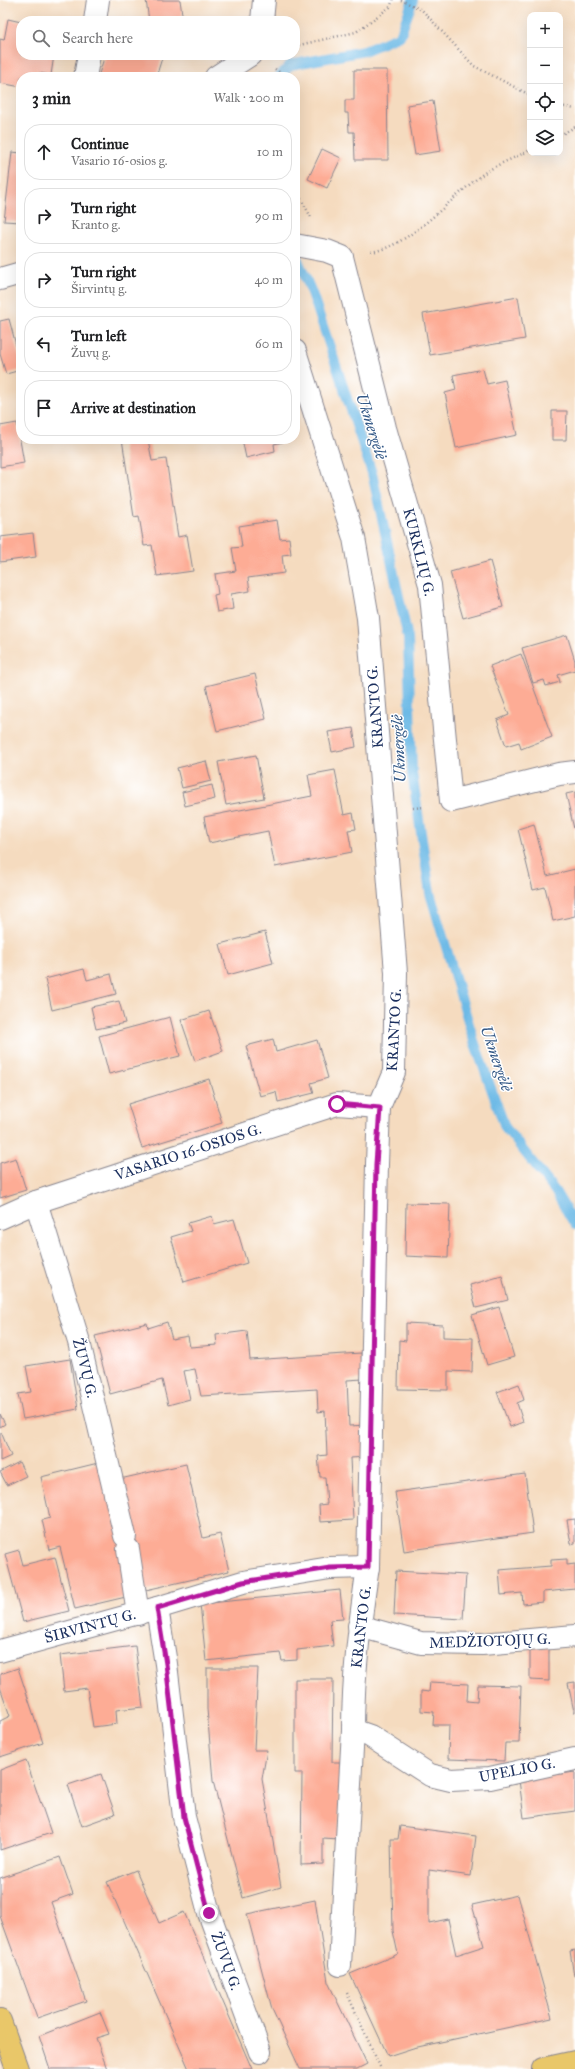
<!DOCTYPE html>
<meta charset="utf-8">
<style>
body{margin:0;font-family:"IM FELL Great Primer",serif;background:#f6f6f6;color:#202124}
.controls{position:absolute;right:12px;top:12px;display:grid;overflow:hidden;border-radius:8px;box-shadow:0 4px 16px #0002}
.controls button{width:36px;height:36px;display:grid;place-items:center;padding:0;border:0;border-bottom:1px solid #e0e0e0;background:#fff;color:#202124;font:20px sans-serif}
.stop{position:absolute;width:12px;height:12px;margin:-9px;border:3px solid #b5179e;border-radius:50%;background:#fff}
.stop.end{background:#b5179e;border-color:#fff;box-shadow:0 1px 4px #0008}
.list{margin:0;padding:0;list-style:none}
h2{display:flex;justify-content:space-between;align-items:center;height:52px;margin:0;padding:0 16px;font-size:17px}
h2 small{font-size:13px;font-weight:400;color:#757577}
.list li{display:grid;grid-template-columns:26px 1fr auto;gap:12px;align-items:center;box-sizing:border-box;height:56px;margin:0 8px 8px;padding:0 8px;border:1px solid #e0e0e0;border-radius:16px}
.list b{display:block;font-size:15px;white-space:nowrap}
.list p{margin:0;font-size:13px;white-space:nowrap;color:#757577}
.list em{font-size:13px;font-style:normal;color:#757577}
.icon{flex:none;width:22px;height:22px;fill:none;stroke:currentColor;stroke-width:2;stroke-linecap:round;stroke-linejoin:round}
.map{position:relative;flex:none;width:575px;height:2069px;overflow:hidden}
.search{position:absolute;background:#fff;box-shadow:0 4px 16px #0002;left:16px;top:16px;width:284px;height:44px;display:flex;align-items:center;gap:10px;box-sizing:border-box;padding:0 14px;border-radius:16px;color:#757577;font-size:15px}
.panel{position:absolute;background:#fff;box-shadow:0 4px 16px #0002;left:16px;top:72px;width:284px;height:372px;border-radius:16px}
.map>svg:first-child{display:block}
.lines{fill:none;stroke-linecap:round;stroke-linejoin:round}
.stream{stroke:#6dbae6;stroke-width:10}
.building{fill:#fdac95}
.minor-casing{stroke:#88858e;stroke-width:24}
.primary-casing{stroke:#88858e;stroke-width:24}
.path{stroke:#88858e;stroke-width:2.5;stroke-dasharray:1 3;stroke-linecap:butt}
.minor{stroke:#fff;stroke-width:22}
.primary{stroke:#e9c769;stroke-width:22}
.route{stroke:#b5179e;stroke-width:5}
.labels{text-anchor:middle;stroke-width:3;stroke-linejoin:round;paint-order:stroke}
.street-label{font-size:15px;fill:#1b2f5e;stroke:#fff}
.water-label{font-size:16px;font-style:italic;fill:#345987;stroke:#fff}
</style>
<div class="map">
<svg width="575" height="2069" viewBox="0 0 575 2069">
<rect width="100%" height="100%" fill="#fff"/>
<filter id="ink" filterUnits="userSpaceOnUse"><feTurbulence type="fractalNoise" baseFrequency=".025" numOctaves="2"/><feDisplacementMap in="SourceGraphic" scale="8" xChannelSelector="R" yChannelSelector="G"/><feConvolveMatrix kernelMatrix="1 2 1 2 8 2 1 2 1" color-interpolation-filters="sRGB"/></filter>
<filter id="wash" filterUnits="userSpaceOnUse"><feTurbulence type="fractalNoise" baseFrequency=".012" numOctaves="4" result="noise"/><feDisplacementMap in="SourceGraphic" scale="16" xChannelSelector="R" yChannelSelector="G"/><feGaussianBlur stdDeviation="0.9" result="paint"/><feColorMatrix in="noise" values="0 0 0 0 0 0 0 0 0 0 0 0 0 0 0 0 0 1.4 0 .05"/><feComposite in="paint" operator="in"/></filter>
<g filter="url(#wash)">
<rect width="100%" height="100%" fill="#f5dbbf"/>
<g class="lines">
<!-- stream -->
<g class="stream">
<path d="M279,77L290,65L364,51L400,36L413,0"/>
<path d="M295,253L312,293L372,473L408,638L412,773L430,893L474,1041L505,1127L555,1191L575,1225"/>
</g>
</g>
<g id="blocks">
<!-- building -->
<g class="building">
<path d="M146,0H180L183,21H149Z"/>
<path d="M8,19L21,22V55H54L51,75L39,73L38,77H21V87L0,83V39L4,40Z"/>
<path d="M105,55H163L156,77H98Z"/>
<path d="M354,70H387L388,160H355L354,132H349L348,113H345V100H354Z"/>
<path d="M433,101L441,151L415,155L407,105Z"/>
<path d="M322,149L341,158L327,188L308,179Z"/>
<path d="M12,152L21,153V222L4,221Z"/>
<path d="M518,297L525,339L430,355L423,314Z"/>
<path d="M9,319L21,364V370L6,374L0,354V321Z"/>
<path d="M483,369L487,384L505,380L517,435L456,448L445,393L456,390L453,375Z"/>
<path d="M552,411H567L566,440H552Z"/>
<path d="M17,423L24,463L0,467V426Z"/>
<path d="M122,439H148L152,461L166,459L178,537L187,535L193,571L157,576L152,545L144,546L139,516L134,517Z"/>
<path d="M242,439H291V440L274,444L275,451L246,458Z"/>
<path d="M277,520L280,539L289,538L291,554L282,555L284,573L248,578L250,591L231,594L233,609L217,612L214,595L218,594L215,574L236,571L232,548L242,547L239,526Z"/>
<path d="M33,533L36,557L0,562V537Z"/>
<path d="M490,561L503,607L463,618L450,572Z"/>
<path d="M567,635L575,661V670L558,675L560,682L546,686L544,680L533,683L522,648Z"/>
<path d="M521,654L552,737L521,749L519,742L506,746L497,720L509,715L490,666Z"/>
<path d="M255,674L266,719L217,731L206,686Z"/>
<path d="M353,728L356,747L332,752L328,732Z"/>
<path d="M256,755L264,798L226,805L218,762Z"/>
<path d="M206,761L211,781L182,788L177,768Z"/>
<path d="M335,770L344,815L353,813L356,829L348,830L352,852L275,867L268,831L209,843L204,817L312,796L308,775Z"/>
<path d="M212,785L215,799L185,806L182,792Z"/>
<path d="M575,792V829H574L566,794Z"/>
<path d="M534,824L547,876L575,869V916L553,921L545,887L533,890L518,829Z"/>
<path d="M265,932L273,963L228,975L220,944Z"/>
<path d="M84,969L87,980L111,974L116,994L52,1010L45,979Z"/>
<path d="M119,1001L125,1023L96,1029L91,1007Z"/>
<path d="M209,1011L223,1051L195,1061L181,1020Z"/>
<path d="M170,1017L180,1056L109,1074L99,1036Z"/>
<path d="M273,1039L276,1052L317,1040L328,1078L311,1083L314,1093L278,1102L276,1092L260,1096L246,1046Z"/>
<path d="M209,1079L222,1123L142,1148L128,1104Z"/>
<path d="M16,1158L26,1190L0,1198V1163Z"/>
<path d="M406,1203L450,1204L448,1258L405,1256Z"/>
<path d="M212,1216L214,1224L234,1219L247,1263L184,1282L171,1237L191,1231L188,1223Z"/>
<path d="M502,1276L508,1300L476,1308L470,1285Z"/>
<path d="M499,1307L514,1357L487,1365L472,1315Z"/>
<path d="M167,1322L172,1339L188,1336L190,1347L217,1345L216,1335L247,1331L250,1360L361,1353L363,1379L347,1380L349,1426L366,1425L368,1457L350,1458L353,1520L320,1522L319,1505L327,1504L325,1477H320L318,1456L327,1455L325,1411L318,1412L317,1389L201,1396L195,1369L184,1371L190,1399L168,1405L162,1380L110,1394L95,1336L147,1323L148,1328Z"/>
<path d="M406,1323L443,1325V1337L473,1338L472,1372L448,1371V1390L398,1389L399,1340L406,1341Z"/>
<path d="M70,1359L78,1409L23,1419L18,1394L31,1392L26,1366Z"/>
<path d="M519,1384L524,1400L517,1403L523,1422L510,1427L497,1392Z"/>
<path d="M0,1414L5,1424L0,1427Z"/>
<path d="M1,1432L11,1456L0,1461V1433Z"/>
<path d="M19,1462L26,1476L7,1485L0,1472Z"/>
<path d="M98,1463L120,1479L186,1464L203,1538L220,1534L229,1571L146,1590L136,1547L130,1596L75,1609L60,1547L49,1550L42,1520L50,1518L41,1477Z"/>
<path d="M525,1474L533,1533L404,1551L395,1492Z"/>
<path d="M575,1519V1543L571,1544L567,1520Z"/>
<path d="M19,1550L23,1565L55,1557L69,1611L23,1622L5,1554Z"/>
<path d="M567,1559V1565L575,1564V1589L543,1592V1602L523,1604L522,1593L501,1595L499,1570L551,1566V1560Z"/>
<path d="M396,1571L466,1575L463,1619L394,1615Z"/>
<path d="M340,1590L343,1619L330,1620L333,1646L297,1650V1660L282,1661L280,1653L206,1661L200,1604Z"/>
<path d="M135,1646L143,1707L116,1710L117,1724L93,1727L87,1688L64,1691L60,1655Z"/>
<path d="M530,1648H549V1681L530,1680Z"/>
<path d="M18,1668L43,1743L0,1757V1721L10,1716L0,1687V1674Z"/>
<path d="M207,1668H258L254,1750H267L262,1779L281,1887L243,1898L213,1781L207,1709Z"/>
<path d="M295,1679H333L332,1762H340L339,1839L323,1838V1864L301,1865L302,1773H295Z"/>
<path d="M430,1682L468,1684L467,1701L477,1702L478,1685L521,1686L519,1743H505L504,1761L448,1759L449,1725H433L434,1712L421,1711V1691L429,1692Z"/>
<path d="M575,1682V1712H574L568,1683Z"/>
<path d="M26,1760L51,1833L0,1850V1770Z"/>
<path d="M575,1772V1811L524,1818L519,1780Z"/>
<path d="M101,1774L115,1814L82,1826L68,1785Z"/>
<path d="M400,1826L476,1836L471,1876L429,1870V1923L448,1919L456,1955L484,1946L472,1905L518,1895L552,2018L413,2048L388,2056L350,1974L398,1954L393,1931L391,1839H398Z"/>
<path d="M60,1857L73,1894L51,1902L86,2001L37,2018L0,1916V1878Z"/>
<path d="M136,1870L159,1923L184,1912L252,2069H189L107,1882Z"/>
<path d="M315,1900L328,1982L367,2064L357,2069H300L272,2009L247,1914Z"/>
<path d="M575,1950V1976H574L570,1951Z"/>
<path d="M100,2012L109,2034L96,2038L107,2069H50L39,2036Z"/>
</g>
</g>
</g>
<g filter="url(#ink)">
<use href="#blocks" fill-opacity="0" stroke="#88858e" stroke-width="1"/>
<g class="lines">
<defs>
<g id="minor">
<path d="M95,21L98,0"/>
<path d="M262,21L264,0"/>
<path d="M85,77L89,55"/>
<path d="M216,77L250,55"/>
<path d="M295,245L327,251L342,257L385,428L430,585L451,801L559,774L575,772"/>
<path d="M0,279L21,273"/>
<path d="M295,351L354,538L368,618L396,973L394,1072L379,1107L377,1164L368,1567C360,1621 353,1675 353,1730L340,1965"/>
<path d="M36,1202L79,1342L125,1536"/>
<path d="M0,1218L36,1202L337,1104L379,1107"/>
<path d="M128,1549L138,1614"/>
<path d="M157,1608L166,1664L184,1817L209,1913L260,2052"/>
<path d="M359,1626L421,1643L482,1644L575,1636"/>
<path d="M0,1651L157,1608L243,1582L330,1568L368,1567"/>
<path d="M353,1730L370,1736L430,1775L451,1780L490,1778L575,1759"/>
</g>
<g id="primary">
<path d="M0,2021L17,2069"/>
<path d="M543,2069L575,2062"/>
</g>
</defs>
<!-- minor casing -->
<use href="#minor" class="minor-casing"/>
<!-- primary casing -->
<use href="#primary" class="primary-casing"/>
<!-- path -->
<g class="path">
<path d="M401,0L422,10L474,66L530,95"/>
<path d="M295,46L356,32L390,7L393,0"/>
<path d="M275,69L286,77"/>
<path d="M560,106L575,109"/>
<path d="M560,135L575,127"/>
<path d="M295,188L311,217"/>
<path d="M371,252C411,246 450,198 483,174C497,164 515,158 530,150"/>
<path d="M413,808L424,807"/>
<path d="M347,1993L381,2069"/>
</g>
<!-- minor -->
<use href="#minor" class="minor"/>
<!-- primary -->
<use href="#primary" class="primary"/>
</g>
</g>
<g class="lines" filter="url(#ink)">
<!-- route -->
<path class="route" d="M209,1913L184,1817L166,1664L157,1608L243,1582L330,1568L368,1567L376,1164L380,1108L337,1104"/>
</g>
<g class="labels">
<!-- street labels -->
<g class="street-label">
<text transform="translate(419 552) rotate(76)" y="5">KURKLIŲ G.</text>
<text transform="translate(375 707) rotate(-94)" y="5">KRANTO G.</text>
<text transform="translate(394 1030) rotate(-87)" y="5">KRANTO G.</text>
<text transform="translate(188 1152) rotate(-18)" y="5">VASARIO 16-OSIOS G.</text>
<text transform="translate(85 1368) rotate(76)" y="5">ŽUVŲ G.</text>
<text transform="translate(90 1626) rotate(-15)" y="5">ŠIRVINTŲ G.</text>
<text transform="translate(361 1627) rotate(-83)" y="5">KRANTO G.</text>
<text transform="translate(490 1641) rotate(-2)" y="5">MEDŽIOTOJŲ G.</text>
<text transform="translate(517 1770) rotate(-11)" y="5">UPELIO G.</text>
<text transform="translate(226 1961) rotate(70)" y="5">ŽUVŲ G.</text>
</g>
<!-- water labels -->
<g class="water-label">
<text transform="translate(372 426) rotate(72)" y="6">Ukmergėlė</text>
<text transform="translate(398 749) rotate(-93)" y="6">Ukmergėlė</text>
<text transform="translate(497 1058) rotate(71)" y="6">Ukmergėlė</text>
</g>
</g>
</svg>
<div class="controls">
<button>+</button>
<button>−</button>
<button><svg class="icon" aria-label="locate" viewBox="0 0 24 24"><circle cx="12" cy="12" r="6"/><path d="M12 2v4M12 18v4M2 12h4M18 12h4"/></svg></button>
<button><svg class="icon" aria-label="layers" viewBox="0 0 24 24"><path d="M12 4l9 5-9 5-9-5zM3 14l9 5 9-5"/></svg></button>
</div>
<div class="stop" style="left:337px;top:1104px"></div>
<div class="stop end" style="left:209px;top:1913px"></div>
<div class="search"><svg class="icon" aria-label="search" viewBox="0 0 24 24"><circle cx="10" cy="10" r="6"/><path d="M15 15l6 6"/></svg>Search here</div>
<section class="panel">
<h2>3 min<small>Walk · 200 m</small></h2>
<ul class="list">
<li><svg class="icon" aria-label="ahead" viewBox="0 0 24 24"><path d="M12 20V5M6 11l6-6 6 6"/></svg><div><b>Continue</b><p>Vasario 16-osios g.</p></div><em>10 m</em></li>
<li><svg class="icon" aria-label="right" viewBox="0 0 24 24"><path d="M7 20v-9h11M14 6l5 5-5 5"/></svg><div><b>Turn right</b><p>Kranto g.</p></div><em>90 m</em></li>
<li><svg class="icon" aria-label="right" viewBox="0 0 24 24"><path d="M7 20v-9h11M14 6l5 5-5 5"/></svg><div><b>Turn right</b><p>Širvintų g.</p></div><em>40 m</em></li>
<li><svg class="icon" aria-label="left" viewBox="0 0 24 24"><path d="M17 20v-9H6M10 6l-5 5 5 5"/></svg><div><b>Turn left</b><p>Žuvų g.</p></div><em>60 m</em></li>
<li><svg class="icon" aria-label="arrive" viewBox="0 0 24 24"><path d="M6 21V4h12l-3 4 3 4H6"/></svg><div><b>Arrive at destination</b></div></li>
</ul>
</section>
</div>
